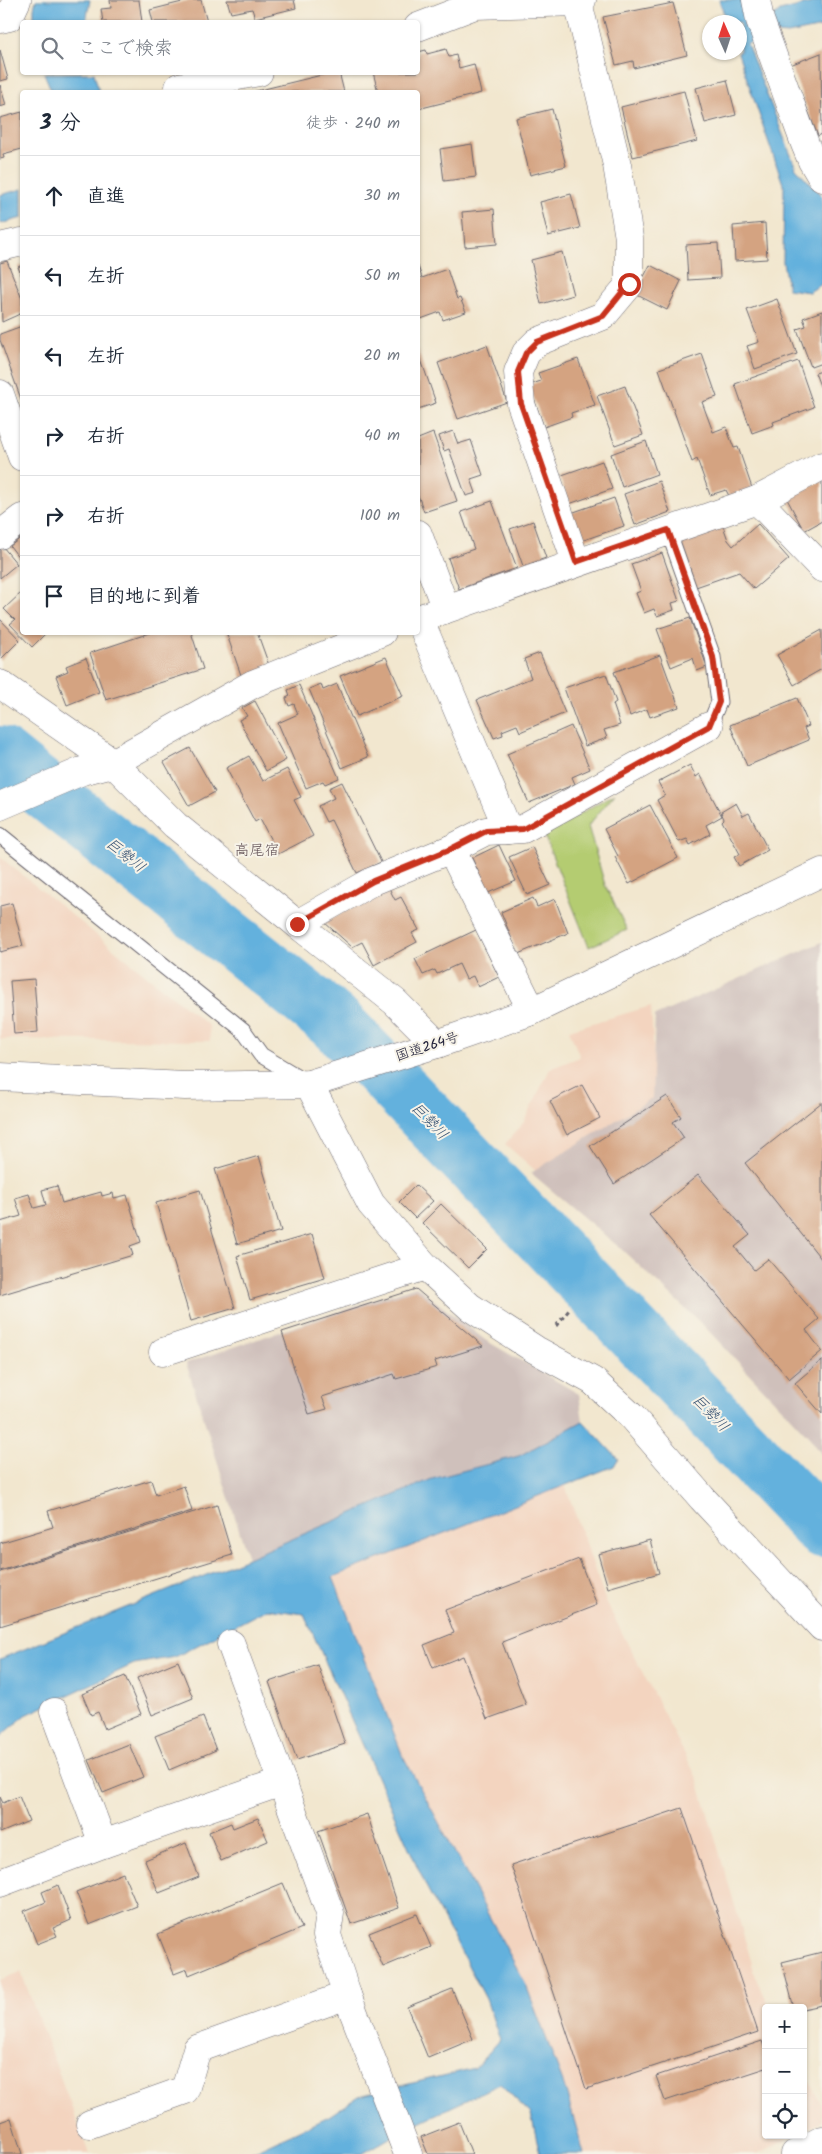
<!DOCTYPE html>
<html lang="ja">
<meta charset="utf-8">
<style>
body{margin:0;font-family:Kalam,"Klee One",sans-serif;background:#f2f2f3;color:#1f2937}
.controls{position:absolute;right:15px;bottom:15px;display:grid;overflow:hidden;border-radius:5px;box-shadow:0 1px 4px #0004}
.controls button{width:45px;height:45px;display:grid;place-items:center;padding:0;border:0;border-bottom:1px solid #e0e1e3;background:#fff;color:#1f2937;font:25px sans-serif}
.compass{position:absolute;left:702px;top:15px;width:45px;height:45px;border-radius:50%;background:#fff;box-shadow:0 1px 4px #0004;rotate:357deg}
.stop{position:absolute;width:15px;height:15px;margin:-11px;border:4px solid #c8321e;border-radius:50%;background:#fff}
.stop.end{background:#c8321e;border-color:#fff;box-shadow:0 1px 5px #0008}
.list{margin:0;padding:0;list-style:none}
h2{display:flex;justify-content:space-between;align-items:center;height:65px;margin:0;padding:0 20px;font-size:21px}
h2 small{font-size:16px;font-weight:400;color:#747a83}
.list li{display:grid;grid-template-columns:32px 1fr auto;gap:15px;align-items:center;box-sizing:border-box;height:80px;padding:0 20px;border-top:1px solid #e0e1e3}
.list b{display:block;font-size:19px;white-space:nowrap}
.list em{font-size:16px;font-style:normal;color:#747a83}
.icon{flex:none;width:28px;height:28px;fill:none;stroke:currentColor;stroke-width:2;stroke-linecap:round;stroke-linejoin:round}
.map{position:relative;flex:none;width:822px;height:2154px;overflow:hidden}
.search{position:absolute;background:#fff;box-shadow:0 1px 4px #0004;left:20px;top:20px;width:400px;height:55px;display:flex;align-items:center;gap:12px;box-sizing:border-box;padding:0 18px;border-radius:5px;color:#747a83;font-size:19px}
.panel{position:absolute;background:#fff;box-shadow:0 1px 4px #0004;left:20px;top:90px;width:400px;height:545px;border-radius:5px}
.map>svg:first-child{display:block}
.built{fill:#f3d4bf}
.industrial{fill:#cfc0bb}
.green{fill:#b4cc71;stroke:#6b7756}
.water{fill:#63b1dd;stroke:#426a8c}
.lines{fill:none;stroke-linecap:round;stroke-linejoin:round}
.river{stroke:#63b1dd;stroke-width:58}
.building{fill:#d4a381}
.service-casing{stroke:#6b676f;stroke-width:17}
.minor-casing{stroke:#6b676f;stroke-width:29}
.tertiary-casing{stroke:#6b676f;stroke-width:29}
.trunk-casing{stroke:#6b676f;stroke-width:29}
.path{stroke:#6b676f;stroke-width:3;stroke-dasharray:4 4;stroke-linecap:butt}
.service{stroke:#fff;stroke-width:15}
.minor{stroke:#fff;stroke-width:28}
.tertiary{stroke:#fff;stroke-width:28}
.trunk{stroke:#fff;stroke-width:28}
.route{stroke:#c8321e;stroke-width:6}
.labels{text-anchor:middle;stroke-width:4;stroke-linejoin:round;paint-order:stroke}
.street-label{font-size:14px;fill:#22223b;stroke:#f7f3e8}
.neighbourhood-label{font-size:15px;fill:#604f54;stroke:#f7f3e8}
.water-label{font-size:15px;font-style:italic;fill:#395474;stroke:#f7f3e8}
</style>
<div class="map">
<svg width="822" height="2154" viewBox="0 0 822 2154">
<rect width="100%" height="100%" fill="#f7f3e8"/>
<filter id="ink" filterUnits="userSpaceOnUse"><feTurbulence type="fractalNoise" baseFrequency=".02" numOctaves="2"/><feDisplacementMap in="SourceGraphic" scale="10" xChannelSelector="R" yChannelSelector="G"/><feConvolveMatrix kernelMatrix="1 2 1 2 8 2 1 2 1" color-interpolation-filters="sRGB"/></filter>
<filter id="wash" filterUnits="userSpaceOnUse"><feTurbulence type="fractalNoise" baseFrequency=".0096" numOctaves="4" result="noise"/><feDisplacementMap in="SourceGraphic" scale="20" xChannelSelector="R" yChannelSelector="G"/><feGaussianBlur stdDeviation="1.12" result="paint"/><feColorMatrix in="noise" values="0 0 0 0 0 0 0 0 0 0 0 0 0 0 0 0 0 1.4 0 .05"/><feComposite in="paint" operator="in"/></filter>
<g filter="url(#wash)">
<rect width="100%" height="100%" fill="#f2e7cf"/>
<!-- built -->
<g class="built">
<path d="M0,857L209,1026L210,1041L0,1039Z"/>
<path d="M651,1006L656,1097L536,1171L505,1144L524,1122L550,1069L580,1057L569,1030Z"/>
<path d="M565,1485L606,1602L698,1780L757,1981L771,2008H766V2135H794L757,2154H584L564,2085L526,1985L402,1754L333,1576Z"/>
<path d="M21,1972L89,2154H0V1980Z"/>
<path d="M803,2070L822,2106V2121L803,2130Z"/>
</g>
<!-- industrial -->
<g class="industrial">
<path d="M822,942V1455L810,1438L704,1326L620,1248L531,1173L652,1098L655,1016Z"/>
<path d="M416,1286L485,1340L579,1394L583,1421L519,1456L432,1479L248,1558L186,1363Z"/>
</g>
<!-- green -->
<path class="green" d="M615,793L588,826L605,885L627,930L589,947L544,835Z"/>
<!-- water -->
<g class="water">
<path d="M36,0H90L86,22H34V8Z"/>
<path d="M719,0H741L745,26L771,19L780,11L822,0V27L788,34L775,33L747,44L796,168L822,196V284L809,292L788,289L783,262L784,187L738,53L740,52V22H727Z"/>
<path d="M44,73H94L99,92H52Z"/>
<path d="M22,189V218L0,224V195Z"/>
<path d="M583,1421L618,1459L614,1466L333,1577L402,1754L526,1985L564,2085L584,2154H540L531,2114L500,2084L407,2128L362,2154H248L329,2116L359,2096L475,2068L500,2040L486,1999L427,1888L304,1614L267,1609L175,1657L134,1664L26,1715L0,1737V1659L248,1558L432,1479L519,1456Z"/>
</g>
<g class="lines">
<!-- river -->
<path class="river" d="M0,755L338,1025L822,1529"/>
</g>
<g id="blocks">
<!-- building -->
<g class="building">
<path d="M110,0H139L142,22H103L101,9L111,8Z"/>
<path d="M190,0H201L207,22H153L150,10Z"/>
<path d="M227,0H294L296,8L255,18L252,9L231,13Z"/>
<path d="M673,3L687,55L634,68L633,61L616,65L603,17Z"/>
<path d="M446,49L449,57L456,55L459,68L474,64L481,93L418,109V92H378L373,72H418V52L426,50L427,54Z"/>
<path d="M0,50L8,79L0,81Z"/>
<path d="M821,53L822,134L818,136L790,65Z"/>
<path d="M334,72H339L344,92H252Z"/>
<path d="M727,80L736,115L705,123L696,88Z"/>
<path d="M0,85L6,105L0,107Z"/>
<path d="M684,91L697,141L633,157L621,107Z"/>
<path d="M552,109L566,166L530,175L516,118Z"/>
<path d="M22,112V149L3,154L4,158L0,159V118Z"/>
<path d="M472,144L476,177L444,181L440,149Z"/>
<path d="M571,194L580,228L548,236L540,202Z"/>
<path d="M494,209L497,244L465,247L462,212Z"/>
<path d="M765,223L767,259L735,261L733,226Z"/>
<path d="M718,243L720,278L688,280L686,245Z"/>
<path d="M562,252L573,295L541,304L531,260Z"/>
<path d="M7,261L22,299V313L2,322L0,263Z"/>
<path d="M22,265V277L18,267Z"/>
<path d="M650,265L681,281L667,310L635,294Z"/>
<path d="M418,266L422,278L447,269L457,299L460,298L466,312L443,320L440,312L418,320Z"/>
<path d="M777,299L797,354L755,369L747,346L759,342L747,310Z"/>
<path d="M822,311V363L811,367L797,329L806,326L803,318Z"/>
<path d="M22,326V402L0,340V334Z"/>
<path d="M487,345L507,402L458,419L438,363Z"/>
<path d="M418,351L436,403L418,409Z"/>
<path d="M702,354L717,397L702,402L713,432L726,427L734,448L738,447L752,488L729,496L726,490L710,495L697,459L692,462L659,369Z"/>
<path d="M578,359L595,405L571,413L572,417L544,427L529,385L541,381L538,373Z"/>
<path d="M798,361L814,407L773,422L774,425L752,433L735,384Z"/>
<path d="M822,371V391L815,373Z"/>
<path d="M625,386L643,435L615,445L597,396Z"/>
<path d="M453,431L458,444L471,440L483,475L471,479L476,493L466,496L449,449L444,451L439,436Z"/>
<path d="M433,433L457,501L424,512L418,495V439Z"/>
<path d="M646,441L657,474L622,487L611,454Z"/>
<path d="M602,461L612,489L569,504L559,476Z"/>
<path d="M822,480V521L804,531L787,499Z"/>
<path d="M659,481L670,512L635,525L624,494Z"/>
<path d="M614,498L624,526L581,541L571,513Z"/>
<path d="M492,501L517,568L459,589L448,558L474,549L461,512Z"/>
<path d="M533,521L546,558L523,566L510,529Z"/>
<path d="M722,523L728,540L733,546L758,524L789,559L754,589L739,572L693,588L676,540Z"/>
<path d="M22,537V562L10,546Z"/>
<path d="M3,547L17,564L0,578V550Z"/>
<path d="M662,553L679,601L672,603L674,610L657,616L654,609L644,613L636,593L641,591L631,564Z"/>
<path d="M22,592V632H47L32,647L10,624L15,620L4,609Z"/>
<path d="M690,618L707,667L697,671L693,658L671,667L657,629Z"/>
<path d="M0,619L20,640L0,660Z"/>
<path d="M822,630V669L794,685L777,655Z"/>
<path d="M153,632H191L203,669L106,700L90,653Z"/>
<path d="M226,632H257L270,668L242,678Z"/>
<path d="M540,653L565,713L520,732L517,725L502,731L503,735L494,738L477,700L531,678L524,659Z"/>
<path d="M660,655L679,707L650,717L647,709L630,716L614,672Z"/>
<path d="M386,657L403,696L357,716L340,676Z"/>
<path d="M86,658L99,692L67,705L56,676L68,671L66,666Z"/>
<path d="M606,674L616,702L613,704L620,725L604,730L607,738L585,746L564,688Z"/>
<path d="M321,684L323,690L337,684L368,757L342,768L309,689Z"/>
<path d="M299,685L339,778L325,784L323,781L306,788L278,723L298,714L294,704L289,706L286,698L290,696L288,690Z"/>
<path d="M797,698L809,726L804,728L809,740L747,766L730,725Z"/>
<path d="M255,701L286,760L266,771L239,720L247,716L242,708Z"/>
<path d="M571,726L590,769L572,777L575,784L529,803L507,754Z"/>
<path d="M190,748L215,792L189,806L164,762Z"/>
<path d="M249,756L263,781L287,769L301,797L294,800L313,836L278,854L260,819L255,822L226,768Z"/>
<path d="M690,765L696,777L700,774L722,816L706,825L710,834L690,845L687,839L679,842L657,800L665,795L658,782Z"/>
<path d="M342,782L381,862L357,873L331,820L326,822L318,806L334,798L329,788Z"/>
<path d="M736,803L743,816L749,813L768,850L739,866L734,857L740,854L722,821L724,819L721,812Z"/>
<path d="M650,805L678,858L629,884L615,857L618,856L604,829Z"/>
<path d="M499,845L516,881L488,893L472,858Z"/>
<path d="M532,847L550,885L527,895L509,857Z"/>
<path d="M389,888L395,900L401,897L419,930L412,933L417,942L374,965L362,942L352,947L324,922Z"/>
<path d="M533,898L537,907L555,899L568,933L518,954L501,912Z"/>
<path d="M12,903L23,946L0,952V906Z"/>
<path d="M476,930L499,977L478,987L473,976L466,979L459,964L437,974L435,970L423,975L415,959Z"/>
<path d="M34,979L38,1032L14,1034L10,981Z"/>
<path d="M582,1085L600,1118L567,1135L550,1101Z"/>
<path d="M667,1096L681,1117L673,1122L684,1138L614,1184L590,1146Z"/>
<path d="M822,1102V1260L745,1163Z"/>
<path d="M259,1156L281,1231L237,1244L215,1169Z"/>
<path d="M698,1175L750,1235L735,1247L754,1270L768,1259L819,1319L806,1330L822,1351L789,1379L649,1215Z"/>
<path d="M416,1185L433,1201L415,1218L399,1202Z"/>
<path d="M57,1186L62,1203L101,1192L102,1196L113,1193L114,1198L127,1195L141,1242L130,1246L133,1255L0,1295V1222L21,1216L15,1198L29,1194L34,1208L46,1205L42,1190Z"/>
<path d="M200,1190L235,1308L191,1321L156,1203Z"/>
<path d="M441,1204L487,1249L468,1268L422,1223Z"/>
<path d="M312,1234L325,1278L250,1300L237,1256Z"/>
<path d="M416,1289L483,1346L435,1361L437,1367L396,1379L394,1374L322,1397L327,1409L309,1414L282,1332Z"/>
<path d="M822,1360V1414L795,1383Z"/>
<path d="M151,1480L156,1495L184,1486L192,1511L0,1571V1543L53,1527L48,1511Z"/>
<path d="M217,1505L232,1555L0,1626V1572Z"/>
<path d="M650,1540L659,1573L608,1588L598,1554Z"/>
<path d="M579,1559L597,1605L502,1642L526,1705L487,1719L463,1656L433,1668L424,1645L454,1633L445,1610Z"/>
<path d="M178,1661L193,1698L152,1715L137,1678Z"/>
<path d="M318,1665L345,1744L297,1760L269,1682Z"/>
<path d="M125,1676L141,1714L105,1729L98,1712L91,1715L82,1694Z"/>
<path d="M203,1717L216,1750L169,1770L155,1736Z"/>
<path d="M129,1744L143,1777L103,1793L89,1760Z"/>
<path d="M19,1796L29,1821L0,1833V1797L3,1803Z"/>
<path d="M682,1808L758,2032L586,2089L511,1865Z"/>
<path d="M367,1814L399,1908L351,1924L318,1831Z"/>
<path d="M258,1818L268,1841L221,1861L209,1832L231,1823L233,1828Z"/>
<path d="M186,1843L199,1877L159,1893L145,1860Z"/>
<path d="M123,1873L137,1906L89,1925L76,1892Z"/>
<path d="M283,1883L302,1928L189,1975L187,1969L174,1974L158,1934Z"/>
<path d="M58,1885L71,1920L53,1928L57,1936L37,1944L24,1911L46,1902L42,1892Z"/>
<path d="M417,1914L431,1947L383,1967L369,1933Z"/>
<path d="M822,1952V2005L803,2009L794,2008L782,1962Z"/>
<path d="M452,1989L473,2039L428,2058L407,2007Z"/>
<path d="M762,2041L766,2052V2068L665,2101L656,2076Z"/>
<path d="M11,2118L22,2154H0V2122Z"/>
<path d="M459,2122L472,2154H428L421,2137Z"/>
</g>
</g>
</g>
<g filter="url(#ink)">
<use href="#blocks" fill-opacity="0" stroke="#6b676f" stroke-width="1"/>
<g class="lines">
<defs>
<g id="service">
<path d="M668,530L713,657L719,702L709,726"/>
<path d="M0,835L243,1030L261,1055L303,1080"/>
</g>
<g id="minor">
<path d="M756,0L760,20L805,144L812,161L822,178"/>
<path d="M0,19L9,17L17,0"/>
<path d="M418,27L475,5L578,2L582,0"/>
<path d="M179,87L259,72"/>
<path d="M0,247L22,242"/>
<path d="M0,394L22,457"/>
<path d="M757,500L822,568"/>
<path d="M418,534L445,607"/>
<path d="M0,535L22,518"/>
<path d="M576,562L521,404L518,372L526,353L537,342L603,316L629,285V238L617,165L578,2"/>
<path d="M419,618L508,830"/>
<path d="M418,619L757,500L822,466"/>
<path d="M0,684L113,763L175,825L297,924L373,881L451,849L532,1011"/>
<path d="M0,806L82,771L113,763L253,684L382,632"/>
<path d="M451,849L486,831L523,829L709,726"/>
<path d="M297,924L395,1002L437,1044"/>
<path d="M309,1084L371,1204L425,1266L470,1307L536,1350L593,1381L632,1417L702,1498L822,1627"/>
<path d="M163,1352L425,1266"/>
<path d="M231,1644L282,1782"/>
<path d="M54,1712L103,1844"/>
<path d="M0,1883L103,1844L282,1782L330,1913L327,1935L347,1995L408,2154"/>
<path d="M90,2124L185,2090L197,2049L347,1995"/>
</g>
<path id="tertiary" d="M795,2154L822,2140"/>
<path id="trunk" d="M0,1077L185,1086L309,1084L437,1044L532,1011L822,872"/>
</defs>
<!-- service casing -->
<use href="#service" class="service-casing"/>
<!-- minor casing -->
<use href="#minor" class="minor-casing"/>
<!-- tertiary casing -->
<use href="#tertiary" class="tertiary-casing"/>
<!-- trunk casing -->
<use href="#trunk" class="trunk-casing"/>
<!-- path -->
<path class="path" d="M556,1326L569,1310"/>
<!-- service -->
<use href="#service" class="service"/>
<!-- minor -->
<use href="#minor" class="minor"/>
<!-- tertiary -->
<use href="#tertiary" class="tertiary"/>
<!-- trunk -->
<use href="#trunk" class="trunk"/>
</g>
</g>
<g class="lines" filter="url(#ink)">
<!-- route -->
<path class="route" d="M297,924L373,881L451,849L486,831L523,829L709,726L719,702L713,657L668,530L576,562L521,404L518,372L526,353L537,342L603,316L629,284"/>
</g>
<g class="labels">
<!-- street labels -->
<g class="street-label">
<text transform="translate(427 1046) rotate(-18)" y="5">国道264号</text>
</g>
<!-- neighbourhood labels -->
<g class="neighbourhood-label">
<text x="257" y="855">高尾宿</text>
</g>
<!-- water labels -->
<g class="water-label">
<text transform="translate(126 855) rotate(39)" y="5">巨勢川</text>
<text transform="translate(430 1121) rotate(46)" y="5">巨勢川</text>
<text transform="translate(711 1413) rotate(46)" y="5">巨勢川</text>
</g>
</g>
</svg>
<div class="controls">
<button>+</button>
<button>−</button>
<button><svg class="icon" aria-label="locate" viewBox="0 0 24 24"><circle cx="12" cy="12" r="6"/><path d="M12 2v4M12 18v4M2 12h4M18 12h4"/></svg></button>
</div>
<svg class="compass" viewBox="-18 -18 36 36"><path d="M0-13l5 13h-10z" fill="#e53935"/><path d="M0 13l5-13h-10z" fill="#747a83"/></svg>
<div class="stop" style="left:629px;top:284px"></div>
<div class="stop end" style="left:297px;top:924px"></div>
<div class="search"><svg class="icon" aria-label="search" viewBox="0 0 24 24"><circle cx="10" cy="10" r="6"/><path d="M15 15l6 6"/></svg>ここで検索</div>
<section class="panel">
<h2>3 分<small>徒歩 · 240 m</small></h2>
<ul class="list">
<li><svg class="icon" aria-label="ahead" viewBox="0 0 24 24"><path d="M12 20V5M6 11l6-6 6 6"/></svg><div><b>直進</b></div><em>30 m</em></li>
<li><svg class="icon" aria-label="left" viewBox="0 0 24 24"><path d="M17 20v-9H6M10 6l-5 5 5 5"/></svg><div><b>左折</b></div><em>50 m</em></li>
<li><svg class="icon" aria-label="left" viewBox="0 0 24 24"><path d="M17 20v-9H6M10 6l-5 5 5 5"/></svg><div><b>左折</b></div><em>20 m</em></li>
<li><svg class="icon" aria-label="right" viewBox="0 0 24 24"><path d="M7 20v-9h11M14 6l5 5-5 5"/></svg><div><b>右折</b></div><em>40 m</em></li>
<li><svg class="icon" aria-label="right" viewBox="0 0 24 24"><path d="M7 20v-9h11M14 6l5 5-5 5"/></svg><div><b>右折</b></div><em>100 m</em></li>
<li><svg class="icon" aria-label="arrive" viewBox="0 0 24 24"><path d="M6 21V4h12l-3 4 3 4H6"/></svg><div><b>目的地に到着</b></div></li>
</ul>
</section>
</div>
